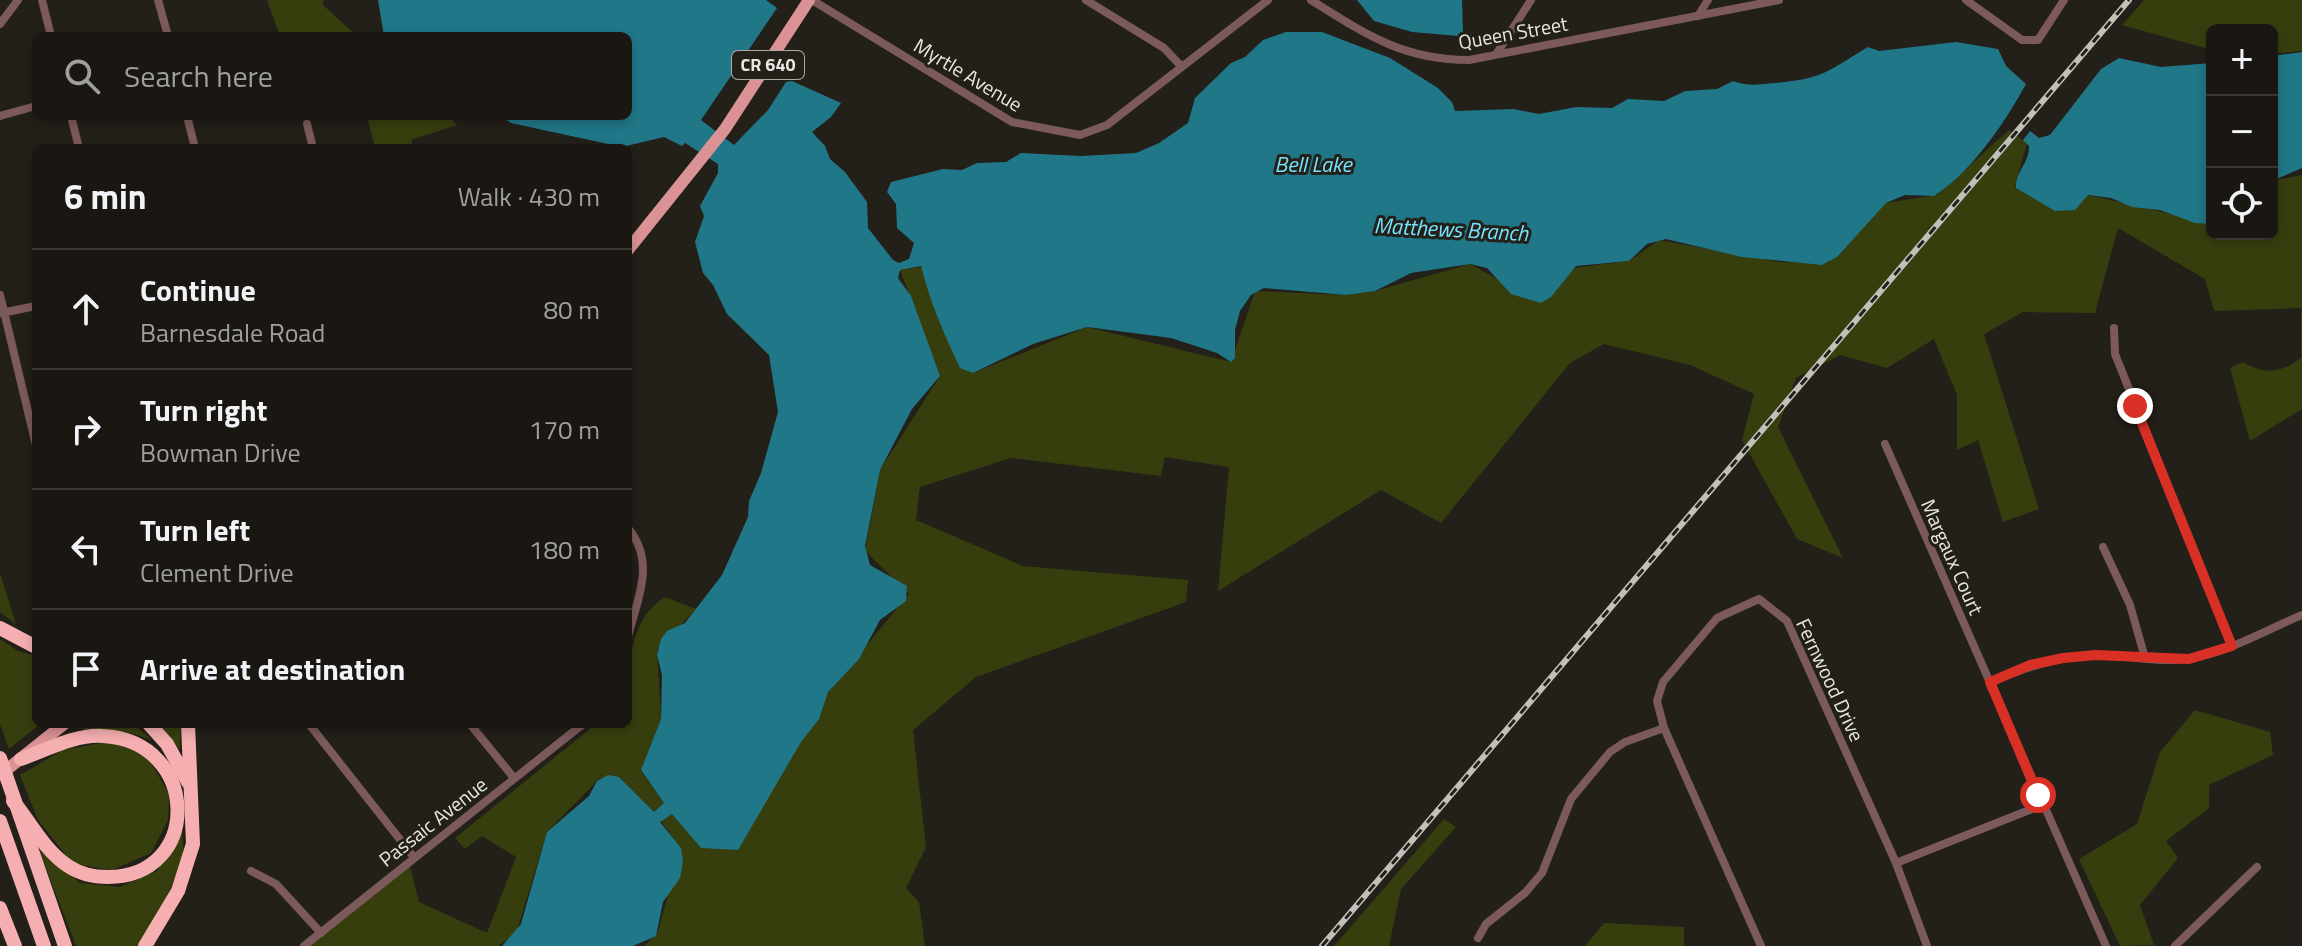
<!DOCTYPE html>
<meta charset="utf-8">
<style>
body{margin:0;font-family:"Titillium Web",sans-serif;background:#272421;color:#f1f3f6}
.controls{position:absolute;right:24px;top:24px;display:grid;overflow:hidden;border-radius:12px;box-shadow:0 4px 12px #0003}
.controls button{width:72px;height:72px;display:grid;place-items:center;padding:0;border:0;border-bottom:2px solid #383633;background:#1a1713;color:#f1f3f6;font:40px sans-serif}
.stop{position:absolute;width:24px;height:24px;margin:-18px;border:6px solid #d93025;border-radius:50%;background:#fff}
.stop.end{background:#d93025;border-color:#fff;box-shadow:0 2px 8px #0008}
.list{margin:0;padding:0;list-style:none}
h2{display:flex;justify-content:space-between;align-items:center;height:104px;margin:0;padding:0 32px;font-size:34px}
h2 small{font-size:26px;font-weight:400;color:#9f9fa0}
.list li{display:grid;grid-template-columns:52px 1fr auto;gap:24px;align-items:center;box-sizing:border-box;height:120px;padding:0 32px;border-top:2px solid #383633}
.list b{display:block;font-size:30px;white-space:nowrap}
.list p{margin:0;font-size:26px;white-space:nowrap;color:#9f9fa0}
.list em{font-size:26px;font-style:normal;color:#9f9fa0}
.icon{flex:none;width:44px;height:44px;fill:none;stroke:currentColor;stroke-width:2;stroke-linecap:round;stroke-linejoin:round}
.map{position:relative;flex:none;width:2302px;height:946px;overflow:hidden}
.search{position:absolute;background:#1a1713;box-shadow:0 4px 12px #0003;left:32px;top:32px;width:600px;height:88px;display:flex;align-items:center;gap:20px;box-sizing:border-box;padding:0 28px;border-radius:12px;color:#9f9fa0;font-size:30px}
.panel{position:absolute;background:#1a1713;box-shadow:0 4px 12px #0003;left:32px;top:144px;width:600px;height:584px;border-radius:12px}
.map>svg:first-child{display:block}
.green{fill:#373e0e}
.water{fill:#207788}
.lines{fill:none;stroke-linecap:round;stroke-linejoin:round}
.minor{stroke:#7c595a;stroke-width:8}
.primary{stroke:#db9294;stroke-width:12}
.motorway{stroke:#f5afb0;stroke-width:14}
.rail-casing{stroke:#c3c0bb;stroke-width:6}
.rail{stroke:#231f19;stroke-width:3;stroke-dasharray:9;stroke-linecap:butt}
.route{stroke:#d93025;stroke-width:10}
.labels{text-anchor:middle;stroke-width:6;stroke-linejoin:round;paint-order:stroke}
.shield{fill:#231f19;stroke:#aeaba6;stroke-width:2}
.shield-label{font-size:18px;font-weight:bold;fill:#e9e7e2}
.street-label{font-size:20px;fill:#e9e7e2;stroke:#231f19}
.water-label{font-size:22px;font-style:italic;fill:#74e3fb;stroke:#231f19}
</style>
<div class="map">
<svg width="2302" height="946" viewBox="0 0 2302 946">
<rect width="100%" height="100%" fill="#231f19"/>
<!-- green -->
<g class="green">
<path d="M267,0H323V5L357,36H280Z"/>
<path d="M2144,0H2302V51L2272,54V30H2212V50L2122,25Z"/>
<path d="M367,116H447L457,125L411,140L414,148H375Z"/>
<path d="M2009,130L2027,143L2015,186L2055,211L2088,195L2212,223V234H2272V181L2302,175V409L2250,441L2230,368L2243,362C2265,375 2282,373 2301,358V308L2214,311L2205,279L2118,228L2095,313L2023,312L1984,334L2039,509L2003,522L1978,440L1957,450V395L1934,339L1887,368L1840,355L1796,378L1778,427L1843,558L1797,539L1742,440L1754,394L1690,365L1604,344L1570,363L1441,523L1381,490L1218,591L1229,467L1165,457L1161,476L1011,458L920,487L916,520L1023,566L1188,580L1186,602L976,677L913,730L926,847L906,888L919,902L925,946H644L657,934L681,849L661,821L672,813L700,847L738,849L828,692L909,594L865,551L880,470L940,376L900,270L921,267L973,373L1087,327L1231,362L1255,291L1346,295L1375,291L1470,264L1541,303L1572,268L1629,261L1659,240L1779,262L1828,263L1886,203L1937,195Z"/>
<path d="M0,573L16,624L0,612Z"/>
<path d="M665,597L696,609L657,650L661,719L641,771L664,803L654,812L619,777L599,779L547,832L516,934L498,946H308L410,866L419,902L487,933L516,857L482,836L465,849L455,838L596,724H628C628,681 624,622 665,597Z"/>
<path d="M0,639L18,651L36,656V724H40L9,749L0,724Z"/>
<path d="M2195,710L2270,732L2273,755L2209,785V808L2166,841L2178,858L2140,905L2154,945L2120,946L2079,859L2137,824L2160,752Z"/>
<path d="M87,724H133L152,740L131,733L82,729Z"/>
<path d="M158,724H181L180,750Z"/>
<path d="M106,742L145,752L169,794L168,820L151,853L112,870L73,864L38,820L20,775L63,750Z"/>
<path d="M1444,819L1456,827L1401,889L1389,946H1334Z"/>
<path d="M182,829L184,855L164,905L139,946H76L39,850L80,883L120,887L157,871Z"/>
<path d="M1604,923L1684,927V946H1585Z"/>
</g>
<!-- water -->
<g class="water">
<path d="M378,0H766L777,8L701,120L734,145L768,110L786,82L792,81L841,103L831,117L812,132L825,146L830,159L845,172L867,202L868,228L893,260L899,263L909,259L914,243L897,228L896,204L887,192L891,182L943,169L962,170L977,163L1006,162L1021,153L1081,156L1136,153L1159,143L1188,123L1195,98L1231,63L1245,57L1263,40L1286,32H1322L1390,58L1438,88L1452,102L1455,111L1513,109L1539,114L1576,107L1612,108L1628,99L1664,101L1685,91L1717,89L1733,81C1749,87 1759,84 1776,83C1826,78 1827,71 1868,47L1879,51L1956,42L1998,49L2006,66L2026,84C2006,121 1971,173 1934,196L1905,195L1886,203L1837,257L1822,265L1742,257L1666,239L1647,244L1629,261L1576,266L1551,297L1541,303L1511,294L1487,268L1470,264L1411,273L1375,291L1346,295L1264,288L1251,295L1240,311L1235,330V358L1231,362L1217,353L1171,338L1087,327L1033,344L973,373L960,368C944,334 930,302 921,266L900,270L898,278L911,296L940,376L912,409L880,470L865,546L870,565L907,586L906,601L880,620L859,659L828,692L819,719L801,742L738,850L701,848L672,814L660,822L681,848L683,861L680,878L663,902L656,936L633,946H502L521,924L547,832L589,796L597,781L608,775L619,777L654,812L664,803L641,770L661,719L662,675L657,655L661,639L667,631L685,623L722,575L748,517L749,501L761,473L778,412L769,355L727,314L713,285L703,273L695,242L704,216L700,206L718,173V164L685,143L682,146L664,137L622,147L511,123L501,116H628V36H384Z"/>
<path d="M1357,0H1462L1463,32L1458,36L1412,32L1374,21Z"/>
<path d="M2302,52V168L2272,181V56Z"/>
<path d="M2119,58L2161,67L2212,63V224L2195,223L2160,210L2132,207L2111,198L2088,195L2075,210L2055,211L2016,188C2015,172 2030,162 2029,146L2023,140L2030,131L2039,138L2050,135L2101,69Z"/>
</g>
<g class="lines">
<!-- minor -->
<g class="minor">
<path d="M42,0L51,36"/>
<path d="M158,0L168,36"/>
<path d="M812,0L1012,122L1080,135L1107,125L1268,0"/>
<path d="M1086,0L1164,48L1181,66"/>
<path d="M1311,0C1365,34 1403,60 1469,60L1779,0"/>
<path d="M1966,0L2022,40H2038L2064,0"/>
<path d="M1698,16L1708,0"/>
<path d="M0,24L18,0"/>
<path d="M1497,53L1531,0"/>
<path d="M0,116L36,106"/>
<path d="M71,116L79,148"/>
<path d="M187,116L195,148"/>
<path d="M307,124L313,148"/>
<path d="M0,295L36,445"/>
<path d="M1,313L36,306"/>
<path d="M2114,328L2115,354L2232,646"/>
<path d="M1885,444L2106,946"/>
<path d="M628,528C656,562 638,598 628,636"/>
<path d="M2103,547L2130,605L2145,658"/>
<path d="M1990,682C2025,668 2057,656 2096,655C2126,655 2158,663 2188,659C2227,653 2266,630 2302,615"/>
<path d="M309,724L413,856"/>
<path d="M470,724L514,778"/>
<path d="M1896,863L2042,805"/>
<path d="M251,871L276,884L321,933"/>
<path d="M1478,938L1486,924L1525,893L1542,873L1571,799L1610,752L1625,742L1664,728"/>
<path d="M304,946L583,724"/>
<path d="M1761,946L1664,728L1657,701L1663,682L1717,618L1759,599L1787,621L1896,863L1927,946"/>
<path d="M2175,946L2257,867"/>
</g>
<!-- primary -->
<g class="primary">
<path d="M628,250L725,129L809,0"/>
<path d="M0,775L64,724"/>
</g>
<!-- motorway -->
<g class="motorway">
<path d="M0,628L36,647"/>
<path d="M149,724L167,744L188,782"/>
<path d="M0,758L65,946"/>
<path d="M13,801C31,823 44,850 68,866C80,874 94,877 108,877C203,877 200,741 103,736C76,734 46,750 21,759"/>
<path d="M0,821L44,946"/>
<path d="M0,908L15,946"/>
<path d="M145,946L178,891L193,844L188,724"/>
</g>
<defs>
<path id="rail" d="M1322,946L2129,0"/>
</defs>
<!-- rail casing -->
<use href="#rail" class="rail-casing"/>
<!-- rail -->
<use href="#rail" class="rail"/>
</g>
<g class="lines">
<!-- route -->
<path class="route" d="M2038,795L1990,682L2030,665L2063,658L2096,655L2189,659L2232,646L2135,406"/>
</g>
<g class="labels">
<!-- shield labels -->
<rect class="shield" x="732" y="51" width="72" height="28" rx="6"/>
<g class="shield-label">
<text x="768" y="71">CR 640</text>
</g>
<!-- street labels -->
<g class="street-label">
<text transform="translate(1513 33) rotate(-10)" y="7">Queen Street</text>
<text transform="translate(968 75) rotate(31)" y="7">Myrtle Avenue</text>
<text transform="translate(1952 557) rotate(66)" y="7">Margaux Court</text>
<text transform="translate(1830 680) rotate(65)" y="7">Fernwood Drive</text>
<text transform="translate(433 822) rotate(-38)" y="7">Passaic Avenue</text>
</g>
<!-- water labels -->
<g class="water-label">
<text x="1313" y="172">Bell Lake</text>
<text transform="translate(1451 229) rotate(3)" y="8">Matthews Branch</text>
</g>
</g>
</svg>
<div class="controls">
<button>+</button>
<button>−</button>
<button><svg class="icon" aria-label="locate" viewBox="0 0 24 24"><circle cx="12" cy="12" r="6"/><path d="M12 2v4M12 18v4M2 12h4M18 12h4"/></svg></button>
</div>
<div class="stop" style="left:2038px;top:795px"></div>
<div class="stop end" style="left:2135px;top:406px"></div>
<div class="search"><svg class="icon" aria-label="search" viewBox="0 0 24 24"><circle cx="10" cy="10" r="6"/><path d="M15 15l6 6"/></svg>Search here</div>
<section class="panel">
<h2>6 min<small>Walk · 430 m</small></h2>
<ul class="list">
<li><svg class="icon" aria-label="ahead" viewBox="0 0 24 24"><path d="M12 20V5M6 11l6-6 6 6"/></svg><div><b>Continue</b><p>Barnesdale Road</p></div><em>80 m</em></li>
<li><svg class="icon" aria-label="right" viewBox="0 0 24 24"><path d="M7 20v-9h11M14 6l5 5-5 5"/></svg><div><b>Turn right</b><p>Bowman Drive</p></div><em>170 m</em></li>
<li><svg class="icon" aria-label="left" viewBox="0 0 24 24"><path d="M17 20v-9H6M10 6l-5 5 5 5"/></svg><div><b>Turn left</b><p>Clement Drive</p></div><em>180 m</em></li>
<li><svg class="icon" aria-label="arrive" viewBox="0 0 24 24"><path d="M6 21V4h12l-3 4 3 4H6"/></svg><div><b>Arrive at destination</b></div></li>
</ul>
</section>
</div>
